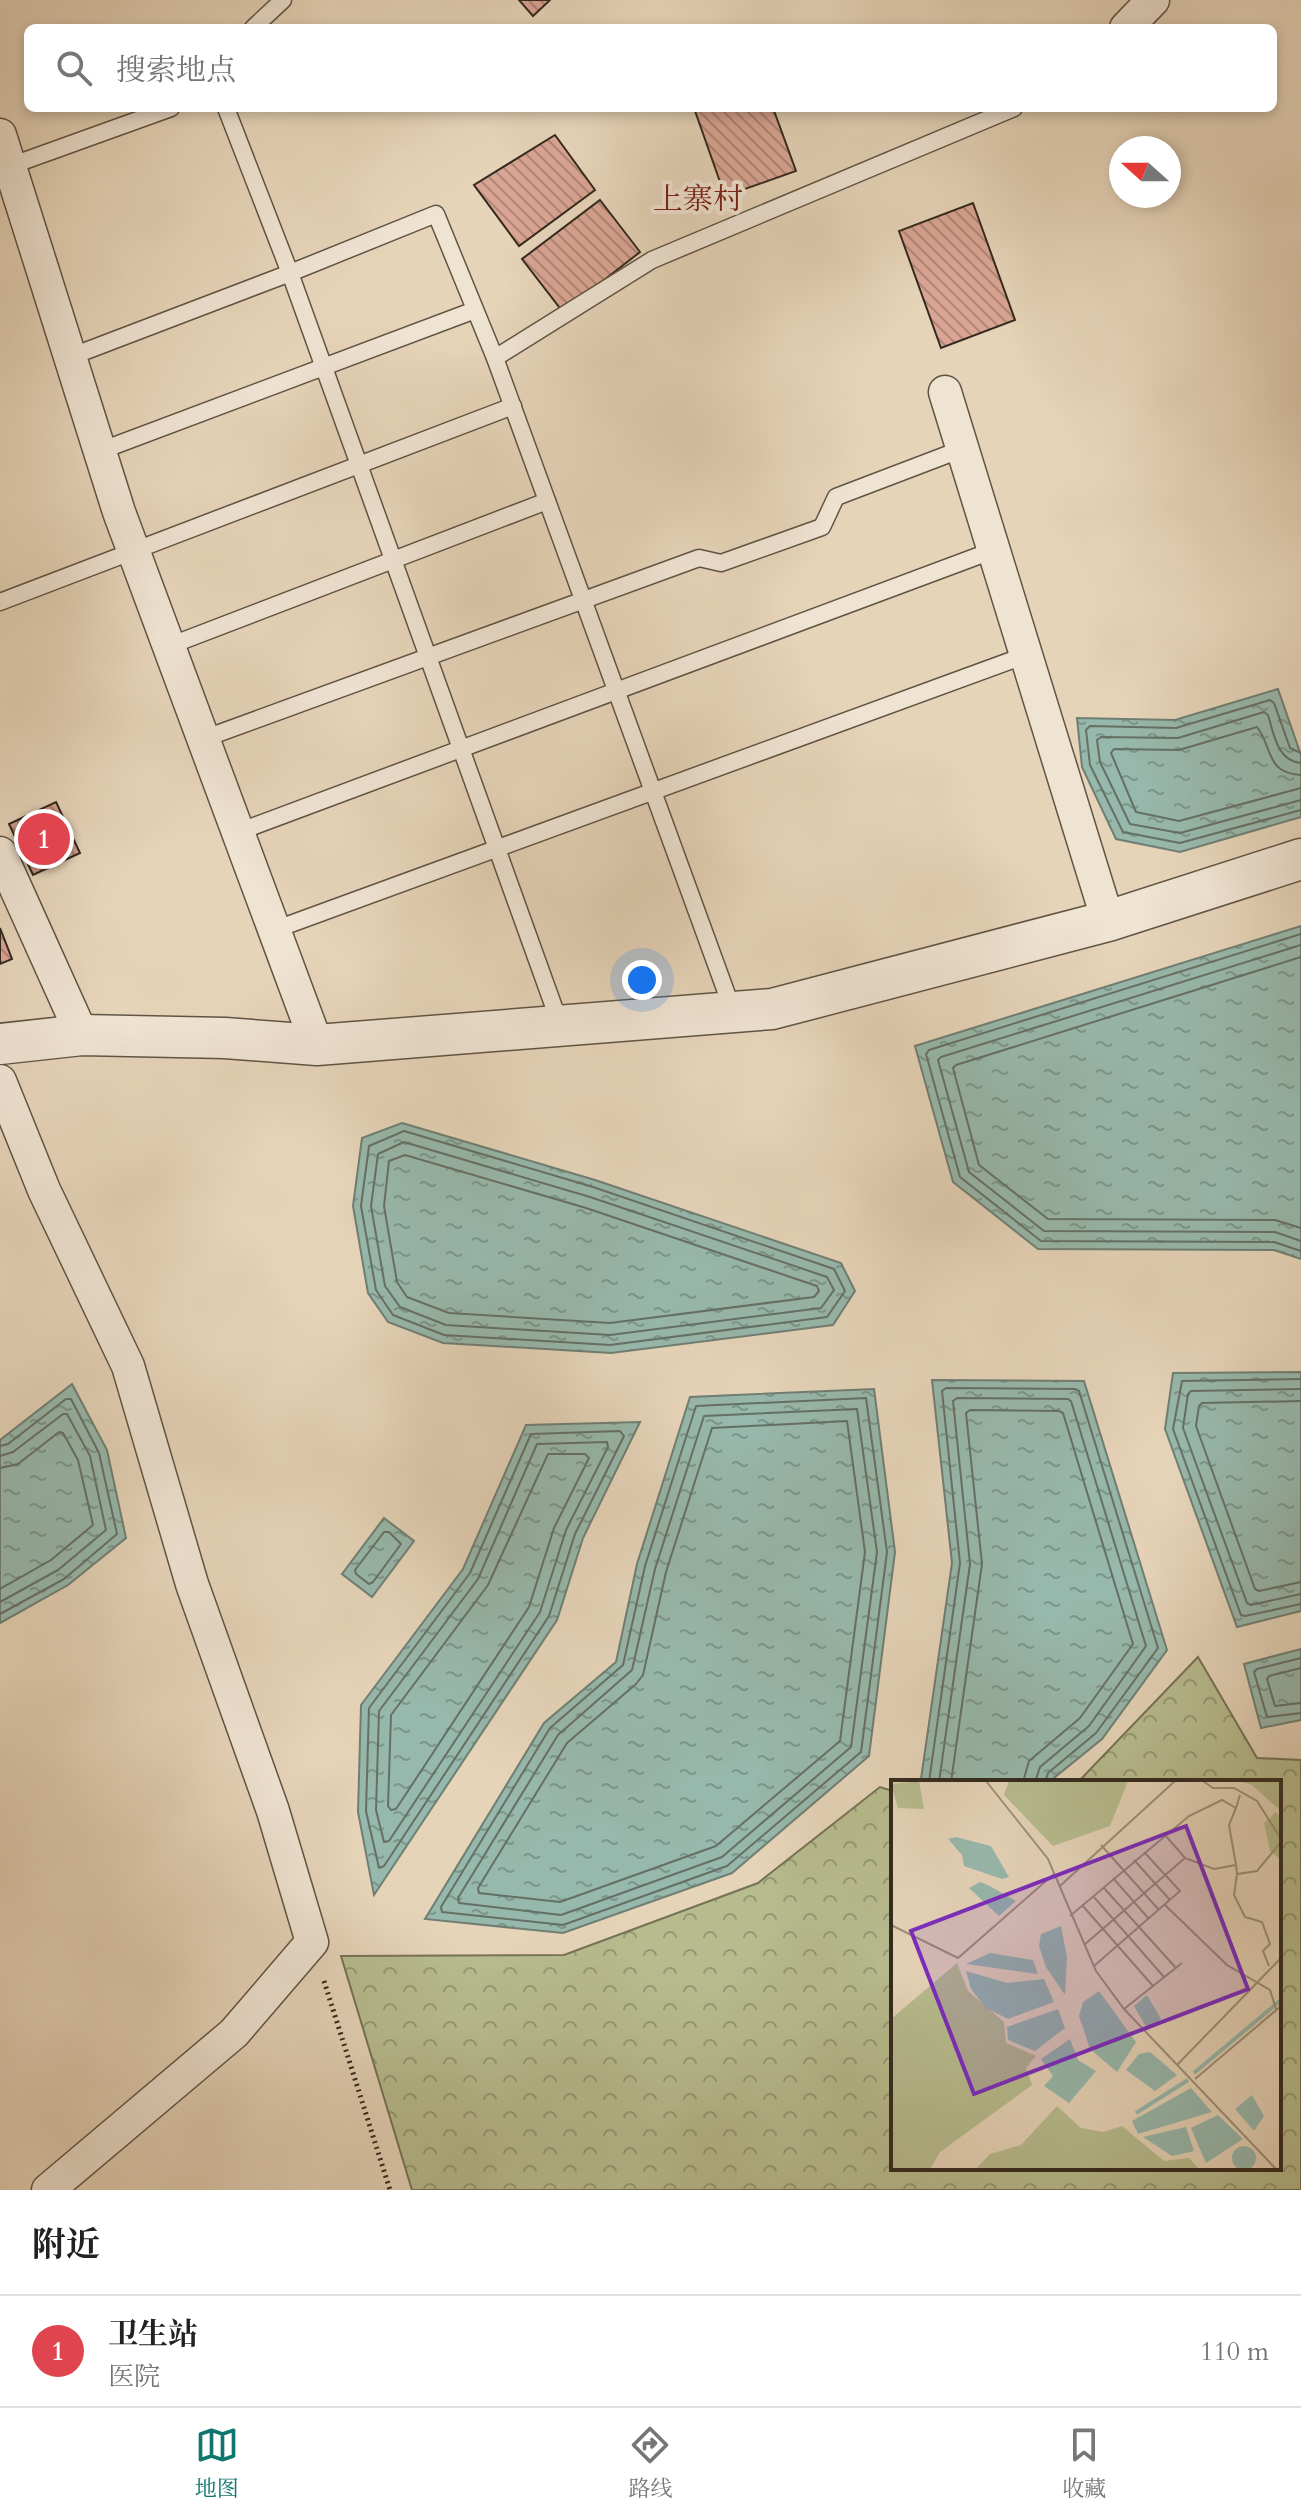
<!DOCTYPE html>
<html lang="zh">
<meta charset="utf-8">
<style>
body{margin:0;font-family:Cardo,"Noto Serif SC",serif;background:#f6f6f6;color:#222}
.compass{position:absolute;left:1109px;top:136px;width:72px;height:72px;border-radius:50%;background:#fff;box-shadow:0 4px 12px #0003;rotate:291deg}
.you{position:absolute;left:642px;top:980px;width:28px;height:28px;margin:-20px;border:6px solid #fff;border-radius:50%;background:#1a73e8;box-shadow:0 0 0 12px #1a73e833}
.badge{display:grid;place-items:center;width:52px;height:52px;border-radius:50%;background:#0f766e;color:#fff;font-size:26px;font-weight:700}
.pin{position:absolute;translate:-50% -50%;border:4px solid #fff;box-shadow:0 2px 8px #0006}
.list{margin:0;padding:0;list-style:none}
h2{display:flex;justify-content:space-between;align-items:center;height:104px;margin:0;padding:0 32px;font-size:34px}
h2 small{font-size:26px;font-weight:400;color:#767676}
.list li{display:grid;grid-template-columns:52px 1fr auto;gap:24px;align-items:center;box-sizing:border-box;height:112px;padding:0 32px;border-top:2px solid #e0e0e0}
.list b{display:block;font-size:30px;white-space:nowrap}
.list p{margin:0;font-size:26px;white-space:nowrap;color:#767676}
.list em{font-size:26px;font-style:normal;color:#767676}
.icon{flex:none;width:44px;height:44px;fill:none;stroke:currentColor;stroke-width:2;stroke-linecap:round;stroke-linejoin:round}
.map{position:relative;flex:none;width:1301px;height:2190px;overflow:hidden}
.search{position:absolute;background:#fff;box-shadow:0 4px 12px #0003;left:24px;right:24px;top:24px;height:88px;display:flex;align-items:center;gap:20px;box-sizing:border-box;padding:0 28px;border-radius:12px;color:#767676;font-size:30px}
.sheet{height:216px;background:#fff}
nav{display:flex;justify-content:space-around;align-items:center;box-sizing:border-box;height:112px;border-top:2px solid #e0e0e0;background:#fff;font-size:22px;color:#767676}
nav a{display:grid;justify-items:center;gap:4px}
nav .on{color:#0f766e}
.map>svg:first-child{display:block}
.forest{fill:url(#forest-crowns);stroke:#757256;stroke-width:2}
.water{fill:url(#water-ripples);stroke:#6f7f73;stroke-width:2}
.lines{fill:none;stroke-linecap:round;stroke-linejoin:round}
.shore{stroke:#657065;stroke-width:2}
.building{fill:url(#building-back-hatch);stroke:#33291e;stroke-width:2}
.service-casing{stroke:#605445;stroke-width:19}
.minor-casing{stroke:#605445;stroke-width:35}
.tertiary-casing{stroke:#605445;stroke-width:43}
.path{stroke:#33291e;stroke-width:5;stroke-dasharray:2 4;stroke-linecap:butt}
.service{stroke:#efe3d2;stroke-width:16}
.minor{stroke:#efe3d2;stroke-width:32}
.tertiary{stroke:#efe3d2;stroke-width:40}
.labels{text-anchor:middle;stroke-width:8;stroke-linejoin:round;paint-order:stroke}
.quarter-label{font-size:30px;fill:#7a1f14;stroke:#efe3d2}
.inset-river{fill:none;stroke:#97b8ac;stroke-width:4}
.inset-road{fill:none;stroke:#9e907b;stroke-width:2}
.view{fill:#7b2cbf;fill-opacity:0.15;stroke:#7b2cbf;stroke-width:4}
.inset-edge{fill:none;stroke:#33291e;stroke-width:4}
</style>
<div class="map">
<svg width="1301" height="2190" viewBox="0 0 1301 2190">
<defs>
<pattern id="forest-crowns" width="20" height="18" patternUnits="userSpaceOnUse" patternTransform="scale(2)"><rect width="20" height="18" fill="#b7bc8e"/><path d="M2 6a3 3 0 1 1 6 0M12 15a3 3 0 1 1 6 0" fill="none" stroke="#959973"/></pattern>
<pattern id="water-ripples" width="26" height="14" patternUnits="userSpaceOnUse" patternTransform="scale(2)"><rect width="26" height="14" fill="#97b8ac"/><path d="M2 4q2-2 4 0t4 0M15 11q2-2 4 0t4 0" fill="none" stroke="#7c968b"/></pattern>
<pattern id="building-back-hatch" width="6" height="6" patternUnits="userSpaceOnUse" patternTransform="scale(2)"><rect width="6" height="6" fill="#daa594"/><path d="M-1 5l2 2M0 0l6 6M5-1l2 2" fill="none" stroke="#b18678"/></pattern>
</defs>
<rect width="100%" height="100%" fill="#e6d4b9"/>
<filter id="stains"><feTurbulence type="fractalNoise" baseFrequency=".0025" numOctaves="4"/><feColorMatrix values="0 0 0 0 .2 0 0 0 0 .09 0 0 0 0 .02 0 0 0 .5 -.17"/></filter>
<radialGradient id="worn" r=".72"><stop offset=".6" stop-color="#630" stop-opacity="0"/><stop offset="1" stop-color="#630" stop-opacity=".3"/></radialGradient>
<!-- forest -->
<path class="forest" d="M1198,1657L1257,1758L1301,1760V2190H412L341,1956L564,1955L758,1883L880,1787L893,1791V2168H1279V1782H1078Z"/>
<!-- water -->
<g class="water">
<path d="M1278,689L1301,755V817L1180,852L1116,839L1082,767L1077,718L1175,720Z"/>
<path d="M1301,926V1259L1274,1250L1038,1249L953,1182L915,1046Z"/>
<path d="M402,1123L595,1180L841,1263L855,1291L833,1325L611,1353L443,1343L388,1322L368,1293L353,1206L362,1138Z"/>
<path d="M1301,1372V1611L1237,1627L1165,1429L1173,1373Z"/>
<path d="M932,1380L1084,1381L1167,1650L1102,1739L1049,1782H929L921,1779L952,1563Z"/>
<path d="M72,1384L107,1450L126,1538L68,1585L0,1623V1440Z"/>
<path d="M874,1389L895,1552L869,1756L732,1873L563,1933L425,1919L544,1723L616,1662L637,1564L690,1397Z"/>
<path d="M640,1422L583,1538L557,1620L374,1895L358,1812L361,1705L463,1569L526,1425Z"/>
<path d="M384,1518L414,1541L372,1597L342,1574Z"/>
<path d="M1301,1649V1720L1261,1728L1244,1664Z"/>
</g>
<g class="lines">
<!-- shore -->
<g class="shore">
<path d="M1301,753L1290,748L1274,703L1270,700L1176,728L1090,726L1086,730L1090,765L1123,832L1180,843L1301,810"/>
<path d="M1301,763C1277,761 1274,734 1268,715L1264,712L1178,738L1101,737L1097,740L1100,762L1130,824L1180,833L1301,800"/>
<path d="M1301,775C1265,773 1273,747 1257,727L1179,750L1114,749L1111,753L1136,812L1179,821L1301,788"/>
<path d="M1301,934L929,1050L926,1054L960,1177L1041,1241L1274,1242L1301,1251"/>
<path d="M1301,945L941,1057L938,1060L969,1172L1044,1231L1275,1232L1301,1241"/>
<path d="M1301,957L956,1065L953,1068L979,1165L1048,1219L1275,1220L1301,1228"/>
<path d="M404,1131L593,1187L834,1269L845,1291L827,1317L610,1345L444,1335L393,1315L376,1290L361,1206L369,1146Z"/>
<path d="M404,1142L590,1197L827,1277L834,1290L821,1308L610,1335L446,1325L400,1307L385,1286L371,1206L378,1154Z"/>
<path d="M405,1155L586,1208L817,1286L819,1291L814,1297L610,1323L449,1313L407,1297L397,1282L384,1206L389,1161Z"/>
<path d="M1301,1379L1182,1381L1173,1429L1241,1615L1245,1616L1301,1604"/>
<path d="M1301,1389L1191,1391L1188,1394L1183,1428L1247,1603L1251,1605L1301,1594"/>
<path d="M866,1398L887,1552L861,1752L727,1866L563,1925L442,1912L441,1907L550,1728L623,1665L645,1566L696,1406Z"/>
<path d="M1301,1401L1202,1403L1199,1406L1196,1426L1255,1589L1259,1591L1301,1582"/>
<path d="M857,1409L877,1552L851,1747L722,1857L561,1915L459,1903L458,1898L558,1735L632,1670L655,1569L704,1416Z"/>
<path d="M847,1421L865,1552L840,1741L716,1846L560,1902L479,1893L478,1888L567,1743L636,1684L643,1675L666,1572L712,1428Z"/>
<path d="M620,1431L624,1436L575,1534L549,1616L384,1866L379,1868L366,1811L369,1708L470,1573L531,1434Z"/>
<path d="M607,1442L608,1447L566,1530L540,1612L389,1841L384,1842L376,1810L379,1711L478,1579L537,1444Z"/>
<path d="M0,1446L8,1444L66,1399H71L99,1453L117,1534L64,1579L0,1614"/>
<path d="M548,1454H585L589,1458L554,1528L529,1607L396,1809L391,1810L388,1806L391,1715L488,1585Z"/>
<path d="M0,1456L13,1452L63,1414H67L90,1456L106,1530L58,1570L0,1602"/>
<path d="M0,1468L18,1464L59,1432L63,1433L78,1460L93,1525L51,1560L0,1589"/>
<path d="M384,1532H389L401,1544L373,1582L369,1584L356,1574L355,1570Z"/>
<path d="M1301,1658L1257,1669L1254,1672L1267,1717L1301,1713"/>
<path d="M1301,1668L1269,1676L1267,1679L1275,1706L1301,1703"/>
<path d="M929,1782L960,1563L942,1391L946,1388L1075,1389L1079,1391L1158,1648L1096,1733L1048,1773L1045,1782"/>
<path d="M939,1782L970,1564L953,1401L957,1398L1068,1399L1071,1401L1146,1646L1089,1726L1040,1767L1035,1782"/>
<path d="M951,1782L982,1564L966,1413L970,1410L1059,1411L1063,1413L1133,1644L1080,1718L1029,1761L1023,1782"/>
</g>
</g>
<!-- building -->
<g class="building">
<path d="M519,0H550L533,16Z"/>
<path d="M694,108H773L796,171L725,196Z"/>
<path d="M555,135L595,190L519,246L474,185Z"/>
<path d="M600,200L640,252L563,312L522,259Z"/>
<path d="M973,203L1015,320L941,348L899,231Z"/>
<path d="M56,802L80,853L33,875L9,824Z"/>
<path d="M0,928L12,959L0,964Z"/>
</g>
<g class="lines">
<defs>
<g id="service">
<path d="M253,28L283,0"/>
<path d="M226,108L290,273L560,1024"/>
<path d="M10,166L171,108"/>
<path d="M70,357L290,273L436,214L495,358L733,1011"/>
<path d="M495,358L652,260L1014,108"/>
<path d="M100,451L475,310"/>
<path d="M0,602L513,406"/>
<path d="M169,646L547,501"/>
<path d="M203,739L699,558L721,563L822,527L836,497L962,449"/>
<path d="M238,832L994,550"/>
<path d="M274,930L1026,655"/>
</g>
<g id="minor">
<path d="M1126,28L1153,0"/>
<path d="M0,135L119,512L317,1045"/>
<path d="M945,392L1108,921"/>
<path d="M0,853L82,1035"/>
<path d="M0,1081L44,1190L128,1366L192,1584L273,1811L312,1942L234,2033L48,2190"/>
</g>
<path id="tertiary" d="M0,1044L82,1035L225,1038L317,1045L772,1009L1108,921L1301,859"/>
</defs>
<!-- service casing -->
<use href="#service" class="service-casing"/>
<!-- minor casing -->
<use href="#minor" class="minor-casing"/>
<!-- tertiary casing -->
<use href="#tertiary" class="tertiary-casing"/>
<!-- path -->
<path class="path" d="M324,1981L390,2190"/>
<!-- service -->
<use href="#service" class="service"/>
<!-- minor -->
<use href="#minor" class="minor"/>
<!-- tertiary -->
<use href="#tertiary" class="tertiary"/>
</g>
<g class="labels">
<!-- quarter labels -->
<g class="quarter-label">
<text x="698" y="209">上寨村</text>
</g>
</g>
<!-- overview -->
<g transform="translate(891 1780)">
<rect width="390" height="390" fill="#e6d4b9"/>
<path d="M28,1L33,29L7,28L0,4ZM385,32L390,38V80L379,71L373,43Z" fill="#b7bc8e"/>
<path d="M118,1H237L219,46L162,66L113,15ZM348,1H390V31L361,5ZM66,183L77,211L113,242L115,263L145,276L135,288L141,305L49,372L39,389H0V239ZM166,326L190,348L212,352L231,346L273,381L298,378L308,389H85L99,374L130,365Z" fill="#b7bc8e"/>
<path d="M65,57L100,66L118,97L111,99L73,86L71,75L57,59ZM89,102L99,106L125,121L108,136L78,108ZM170,146L176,177L174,215L155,187L148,166L150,154ZM99,173L142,180L147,194L75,184ZM75,191L116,203L153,199L163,222L117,239L95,228L80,209ZM208,211L245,262L226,292L199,269L188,236L192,222ZM256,215L270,239L257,250L243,226ZM167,229L174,248L144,271L117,260L116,247ZM179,259L187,280L205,291L178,323L153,306L162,296L150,279ZM259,272L286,295L264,311L235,290L248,274ZM300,308L321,332L247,354L241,341ZM361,315L373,336L363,351L344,329ZM327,335L352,359L315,383L300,348ZM295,347L303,371L281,376L252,357ZM341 378a12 12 0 1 1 24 0a12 12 0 1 1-24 0Z" fill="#97b8ac"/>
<path class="inset-river" d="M303,293L390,220M245,333L297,300"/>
<path class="inset-road" d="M95,1L157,79L205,191L233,229L385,389M312,1L322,8H343L366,21L390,59M274,55L294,78L323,89L345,85L346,94L366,91L390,62M210,65L268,130M243,80L279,120M345,85L338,45L345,28M346,94L343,115L354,137L371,142L379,164L372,171L378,186M222,98L258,139M169,106L284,1M212,107L285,188M202,116L273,197M191,125L262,206M274,125L336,185L379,210L385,229M179,136L298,36L331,20L345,28L349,15M0,145L67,178L163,94M193,165L294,78M203,186L289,111L253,72M233,229L291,183M286,285L390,178M304,299L390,226"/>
<path class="view" d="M295,46L357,209L83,314L20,151Z"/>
<rect width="390" height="390" class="inset-edge"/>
</g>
<rect width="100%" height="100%" filter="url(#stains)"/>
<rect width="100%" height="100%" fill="url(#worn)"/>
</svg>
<svg class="compass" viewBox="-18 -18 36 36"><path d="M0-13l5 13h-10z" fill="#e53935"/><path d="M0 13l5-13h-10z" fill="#767676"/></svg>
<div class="you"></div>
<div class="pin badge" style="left:44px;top:839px;background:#e0444e">1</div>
<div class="search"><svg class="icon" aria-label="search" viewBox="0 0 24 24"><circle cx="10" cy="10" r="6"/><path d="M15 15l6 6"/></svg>搜索地点</div>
</div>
<section class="sheet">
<h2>附近<small></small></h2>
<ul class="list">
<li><span class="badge" style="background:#e0444e">1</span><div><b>卫生站</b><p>医院</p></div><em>110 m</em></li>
</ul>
</section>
<nav>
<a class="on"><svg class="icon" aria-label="map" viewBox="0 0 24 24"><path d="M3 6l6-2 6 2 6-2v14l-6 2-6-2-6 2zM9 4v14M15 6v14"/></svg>地图</a>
<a><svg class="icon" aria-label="directions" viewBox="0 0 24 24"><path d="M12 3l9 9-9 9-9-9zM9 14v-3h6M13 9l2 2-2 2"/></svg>路线</a>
<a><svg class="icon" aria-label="saved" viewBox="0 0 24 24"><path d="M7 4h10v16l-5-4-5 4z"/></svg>收藏</a>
</nav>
